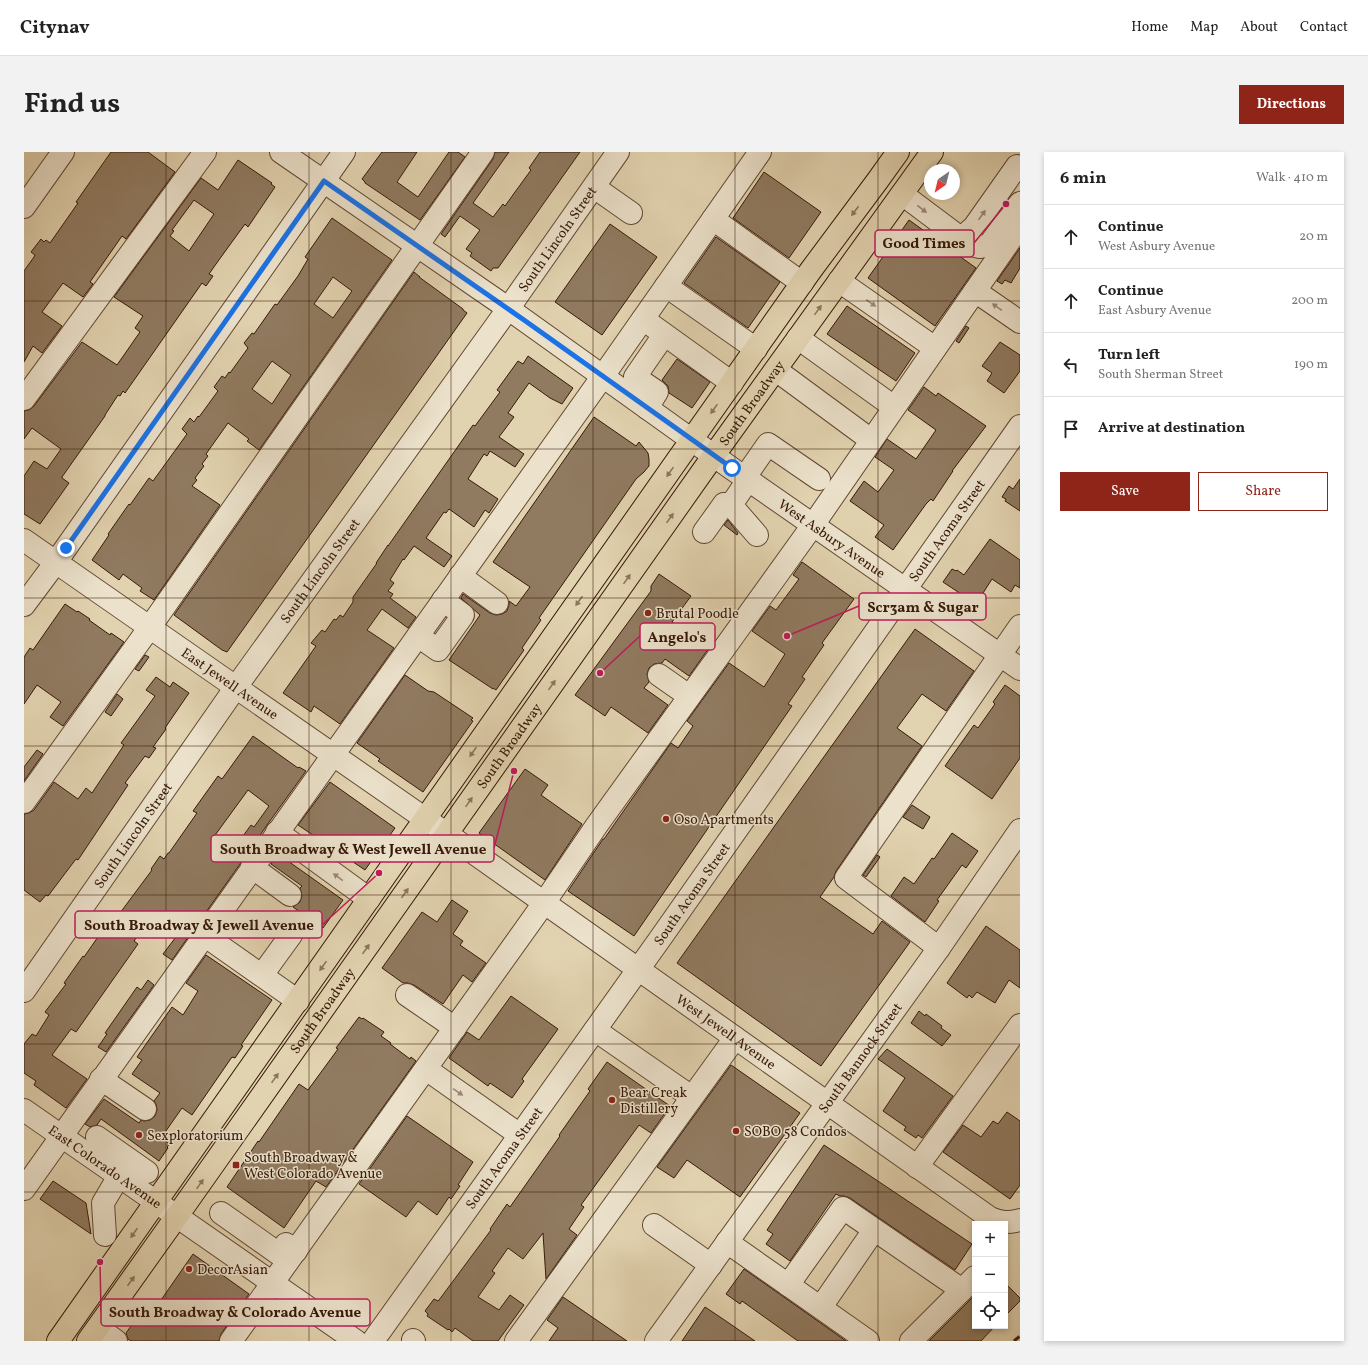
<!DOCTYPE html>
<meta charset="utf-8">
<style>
body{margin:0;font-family:Vollkorn,serif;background:#f2f2f2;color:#222}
.controls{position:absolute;right:12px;bottom:12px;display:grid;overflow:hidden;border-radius:0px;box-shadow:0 2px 6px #0003}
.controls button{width:36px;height:36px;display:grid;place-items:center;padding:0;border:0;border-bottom:1px solid #e0e0e0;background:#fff;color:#222;font:20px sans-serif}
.compass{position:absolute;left:900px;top:12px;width:36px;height:36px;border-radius:50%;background:#fff;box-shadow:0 2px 6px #0003;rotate:215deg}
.stop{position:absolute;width:12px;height:12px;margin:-9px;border:3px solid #1a73e8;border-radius:50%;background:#fff}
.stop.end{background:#1a73e8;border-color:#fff;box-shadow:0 1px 4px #0008}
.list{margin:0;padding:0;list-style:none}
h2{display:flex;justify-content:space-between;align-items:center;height:52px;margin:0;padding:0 16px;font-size:17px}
h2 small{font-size:13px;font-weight:400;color:#767676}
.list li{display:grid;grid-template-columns:26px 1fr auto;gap:12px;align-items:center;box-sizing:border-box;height:64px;padding:0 16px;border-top:1px solid #e0e0e0}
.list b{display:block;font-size:15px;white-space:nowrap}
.list p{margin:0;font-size:13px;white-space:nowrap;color:#767676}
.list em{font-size:13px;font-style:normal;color:#767676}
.actions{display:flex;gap:8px;padding:12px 16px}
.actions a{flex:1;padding:9px 0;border:1px solid #8f2418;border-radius:0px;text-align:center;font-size:14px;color:#8f2418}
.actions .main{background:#8f2418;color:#fff}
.icon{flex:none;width:22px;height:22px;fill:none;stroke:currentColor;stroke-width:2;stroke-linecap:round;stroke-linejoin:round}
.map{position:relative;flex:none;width:996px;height:1189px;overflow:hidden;border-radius:0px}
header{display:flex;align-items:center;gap:24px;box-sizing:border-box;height:56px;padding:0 20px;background:#fff;border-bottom:1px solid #e0e0e0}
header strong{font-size:19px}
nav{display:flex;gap:22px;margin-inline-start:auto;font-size:14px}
.intro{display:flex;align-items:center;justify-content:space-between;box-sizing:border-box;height:96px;padding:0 24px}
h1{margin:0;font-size:28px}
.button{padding:10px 18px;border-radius:0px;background:#8f2418;color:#fff;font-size:14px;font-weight:700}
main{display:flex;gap:24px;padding:0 24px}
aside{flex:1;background:#fff;border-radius:0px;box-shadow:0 2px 6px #0003}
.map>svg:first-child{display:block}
.building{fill:#907a60;stroke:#371909;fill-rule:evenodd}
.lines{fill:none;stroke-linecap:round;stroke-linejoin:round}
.minor-casing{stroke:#624833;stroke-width:24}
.major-casing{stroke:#371909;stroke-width:24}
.minor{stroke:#ece2cc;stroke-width:22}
.major{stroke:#e2d3b0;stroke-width:22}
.rail{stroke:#371909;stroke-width:3;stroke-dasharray:7 7;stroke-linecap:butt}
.oneway{fill:#9b8874}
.oneway2{fill:#8c765c}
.route{stroke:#1a73e8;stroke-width:5}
.grid{fill:none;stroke:#371909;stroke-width:1;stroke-opacity:0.55}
.poi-dot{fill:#8f2418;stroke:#ece2cc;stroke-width:1.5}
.labels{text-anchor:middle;stroke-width:3;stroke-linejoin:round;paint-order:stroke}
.street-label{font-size:14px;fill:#371909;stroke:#ece2cc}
.poi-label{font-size:14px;fill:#371909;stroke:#ece2cc;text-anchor:start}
.leader{fill:none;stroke:#c2185b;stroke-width:1.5}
.callout-dot{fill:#c2185b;stroke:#ece2cc;stroke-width:1.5}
.callout{fill:#ece2cc;stroke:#c2185b;stroke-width:1.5}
.callout-label{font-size:15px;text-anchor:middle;font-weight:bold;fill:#371909}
</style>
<header>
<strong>Citynav</strong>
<nav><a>Home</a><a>Map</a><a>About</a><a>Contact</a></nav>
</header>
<div class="intro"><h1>Find us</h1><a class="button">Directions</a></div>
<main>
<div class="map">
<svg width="996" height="1189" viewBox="0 0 996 1189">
<rect width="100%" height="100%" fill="#e2d3b0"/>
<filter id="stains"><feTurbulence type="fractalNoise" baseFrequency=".005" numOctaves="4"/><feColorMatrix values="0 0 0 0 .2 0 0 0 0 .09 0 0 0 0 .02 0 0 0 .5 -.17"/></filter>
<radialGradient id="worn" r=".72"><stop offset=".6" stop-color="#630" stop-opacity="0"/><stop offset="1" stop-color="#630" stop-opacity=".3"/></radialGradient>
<!-- building -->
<g class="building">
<path d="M87,0H124L151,20L102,87L98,84L66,130L69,132L59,145L39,131L18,160L38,174L18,201L9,194L0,210V119L10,105L11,103L7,100L17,87L20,90L22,88L26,91L54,51L52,50Z"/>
<path d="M358,0H393L373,30L394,45L425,0H434L441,5L396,68L341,31V30L338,27Z"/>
<path d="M471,0H485L449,51L469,65L479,52L481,54L491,40L507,18L505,16L516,0H556L474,116H469L467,119L446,104L448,101L442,97L456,78L436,64L421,85L417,82L469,7Z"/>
<path d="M214,8L248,31L247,32L251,35L224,75L221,72L192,112L185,122L189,124L182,134L178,131L101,241L99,239L96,244L94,243L81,263V264L38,325V326L45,331L16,372L0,362V324L10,309L23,317L37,297L8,276L0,287V259L5,258L10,254L58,190L93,213L116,180L111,176L119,164L90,145L177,26L194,38ZM170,48L190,62L165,99L146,84L150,79L148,78Z"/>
<path d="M740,20L797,60L765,106L709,66Z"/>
<path d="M308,66L368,108L235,298L223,289L225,287L204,271L182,302L184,304L178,312L180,314L171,326L173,328L168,334L196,353L130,448L116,439L118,436L99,422L95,428L68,408L85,383L84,382L105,352L106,353L125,326L129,329L163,282L158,277L166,266L170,270L174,264L175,265L194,239L190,235L198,224L201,226L205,220L206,221L224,196L220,191L228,181L230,182L251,152L253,153L274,124L284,107L281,105ZM309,125L328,139L309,166L290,152ZM248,209L267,223L248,252L228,237Z"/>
<path d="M885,68L952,116L911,174L844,126Z"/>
<path d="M586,72L633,105L578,183L531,150Z"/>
<path d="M692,85L756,130L724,176L660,131Z"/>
<path d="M996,96V116L987,131L981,128L978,132L973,129Z"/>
<path d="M390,120L396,125H395L439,157V158L443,161L203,500L198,498L150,463Z"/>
<path d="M823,154L891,201L872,229L803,182Z"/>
<path d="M942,174L945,176L935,191L932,189Z"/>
<path d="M976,190L996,203V219L980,241L963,229L968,221L958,214Z"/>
<path d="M504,204L549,236L538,252L526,246L505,231L484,261L490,265L475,285L500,302L491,315L466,299L463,304L460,302L444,327L474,347L465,361L461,358L450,375L425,357L422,361L420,360L402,386L428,404L420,415L390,394L380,408L379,407L366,428L370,431L364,439L369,442L366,446L392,465L384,476L358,457L343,478L370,496L316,572L290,554L287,560L259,541L292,494L287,491L298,478L301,480L310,467L312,468L316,463L319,465L329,450V445L353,411H352L364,393V394L449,273L451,274L476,240L473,238L494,209L499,212Z"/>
<path d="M653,207L686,230L668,256L645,241L644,234L638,228Z"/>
<path d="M900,235L912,244L914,241L962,274L928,319H929L909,349L907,347L902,352L869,398L851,385L860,373L826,349L840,329L854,340L870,318L851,305L863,287L892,307L912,278L884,258Z"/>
<path d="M570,265L612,294L615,290L624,301L625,307V314L620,320L612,327L515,466L517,468L498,496L500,498L472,538L469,536V537L425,508L456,463L437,446L439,442L466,461L472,463L478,462L483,459L485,453V449L492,454L506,435L469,410Z"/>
<path d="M996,327V359L981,349L982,347L978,345L985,334L989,337Z"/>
<path d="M704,368L714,381L713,383L700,373Z"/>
<path d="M966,387L996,408V436L991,433L987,440L968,427L952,452L919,430L928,417L932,419L933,418L940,423Z"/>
<path d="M778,410L830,447L798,491L800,493L778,525L781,527L764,552L768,554L610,784L544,739L579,687H580L647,591L654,596L669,574L663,569L705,511L740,535L761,502L728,479L746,454L752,458L775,427L769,423Z"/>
<path d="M635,422L667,444L648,470L685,496L665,524L641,507L638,511L630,512L625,516L623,522L625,530L620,536L644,553L624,581L587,555L581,564L551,543L627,439V434Z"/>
<path d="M41,452L53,460L54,459L66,467L65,468L86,483L87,481L100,490L39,574L26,565L37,550L13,533L0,552V505L6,496L9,498Z"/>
<path d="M891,477L950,519L922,559L898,542L873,576L898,594L812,719L810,725L796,745L849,782L858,769L886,790L797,914L653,811Z"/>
<path d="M121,503L125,505L115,519L111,517Z"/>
<path d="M381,523L404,539L410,540L449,566L447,568L449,569L399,640L354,609L356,607L333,591Z"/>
<path d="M132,525L146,535L149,530L165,541L141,576L142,577L129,595L132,596L125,606L121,604L101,631L104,633L54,708L52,707L24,744L22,743L16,750L0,738V662L5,661L10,658L30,630L54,647L62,636L68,641L100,593L97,591L131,544L122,538Z"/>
<path d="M981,533L996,544V606L968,647L921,614L950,573L954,576L971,552L969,550Z"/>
<path d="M93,542L99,547L87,564L81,560Z"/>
<path d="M229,584L274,616L275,615L282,619L243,673L221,705L218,708L216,712L148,808L139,802L155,781L129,762L110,789L114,792L52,880L47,877L28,903L63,927L42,956L10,933L12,929L0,921V892L8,882L12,884L25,863L21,860L42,832L40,831L59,804L60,805L76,782L78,783L93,765L128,718L127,717L136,704L140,707L144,701H145L173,661L169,659L194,624L198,627ZM224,638L245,654L230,675L227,673L208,699L189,686Z"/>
<path d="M13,598L19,602L0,629V615Z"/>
<path d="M501,617L524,633L517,643L558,672L521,728L455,681Z"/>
<path d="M306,630L371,676L341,718L274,673Z"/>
<path d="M888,653L906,665L899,677L879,665Z"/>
<path d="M928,681L954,699L942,716L938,713L913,748L915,749L901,770L867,744L880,725L890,732L908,706L910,707Z"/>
<path d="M254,702L319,748L299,776L269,755L276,750L278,744L276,736L278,734L247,712Z"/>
<path d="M853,703L856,705L842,725L839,723Z"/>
<path d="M428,748L444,759L429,782L439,789L436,793L462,811L448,830L439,823L419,852L390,833L384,831H379L358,816L398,760L413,770Z"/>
<path d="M962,774L996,798V836L985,828L971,851L953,840L948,846L945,843L943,846L923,831Z"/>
<path d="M182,803L248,848L217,893L219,894L211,906L208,905L168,963L158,956L137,986L146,992L143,995L144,996L135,1009L77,967L73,973L66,975L61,972L80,947L115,971L117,968L120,969L126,968L131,964L133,958L132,952L130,949L136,941L108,922L118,908L113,905L148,855L159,863L174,839L162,831Z"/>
<path d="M124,828L130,833L82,900L74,895L83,882L81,881L113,835L117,838Z"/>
<path d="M487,844L534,877L498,927L500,929L488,946L466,931L464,934L425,906L443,880L455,888Z"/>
<path d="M895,859L901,864L902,862L918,874L917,876L927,883L918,894L887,871Z"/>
<path d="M335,865L338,867L339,866L360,880L357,884L367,891L366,892L386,907L387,905L392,909L302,1035L292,1029L260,1076L203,1035L234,989L235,990L275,932L284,938L314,897L312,896Z"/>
<path d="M863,897L929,944L898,986L894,983L892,986L880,978L882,975L859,959L881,926L854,907Z"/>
<path d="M583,910L646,954L627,981L615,973L557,1053L560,1055L545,1077L553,1083L522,1127L519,1081L499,1107L484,1096L468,1119L471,1121L454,1145L475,1158L486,1143L500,1153L474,1189H449L431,1176L428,1180L425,1177L424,1178L403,1164L404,1162L401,1159L410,1147L414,1149L415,1148L467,1078L466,1077L483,1052L486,1055L536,984L535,983L566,939L564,937Z"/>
<path d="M707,913L776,961L716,1045L663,1008L650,1026L633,1015Z"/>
<path d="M983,960L996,969V1033L986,1047L919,1000L939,973L957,985L969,969L974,972Z"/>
<path d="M383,964L449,1010L434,1033L436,1034L427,1047L425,1045L413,1063L394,1049L382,1065L335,1032Z"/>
<path d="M800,993L948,1092L931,1118L826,1046L820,1044H816L812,1042L766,1109L742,1092L749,1082L743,1078Z"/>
<path d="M29,1029L62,1051L67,1082L16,1047Z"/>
<path d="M169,1102L225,1142L197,1182L195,1189H107L104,1187L102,1181L120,1156L128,1161Z"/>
<path d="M720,1117L757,1143L822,1189H774L718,1149L716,1152L702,1142Z"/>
<path d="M981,1131L996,1146V1149L981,1164Z"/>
<path d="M951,1143V1174H971L957,1189H905Z"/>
<path d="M539,1145L603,1189H525L534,1176L523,1168Z"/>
<path d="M681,1155L699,1167L731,1189H658Z"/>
</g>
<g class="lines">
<defs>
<g id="minor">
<path id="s1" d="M257,0L472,148L707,316L996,517"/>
<path d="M570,35L607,61"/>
<path d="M878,42L934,84L942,82L950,75L993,14"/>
<path d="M0,55L39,0"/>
<path d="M689,67L778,131"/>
<path d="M934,84L944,92L956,95L965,93L996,51"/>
<path d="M815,129L911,196"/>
<path d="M642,134L732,197"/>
<path d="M951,139L996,170"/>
<path d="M619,167L708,231"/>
<path d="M774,186L870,255"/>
<path d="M752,218L847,288"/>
<path d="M0,247L181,0"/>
<path d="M623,256L633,240L611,225L640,183"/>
<path d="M721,325L744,292L795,327"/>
<path d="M724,328L707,353L733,383"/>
<path d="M680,380L700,352L707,353"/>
<path id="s2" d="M0,388L423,682L966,1066C977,1071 985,1071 996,1068"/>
<path d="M436,424L473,451"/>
<path d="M0,453L32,410L320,0"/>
<path d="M394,484L414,498L439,463L419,448"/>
<path d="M635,523L665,544"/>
<path d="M0,650L126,475L459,0"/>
<path d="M253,680L345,747"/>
<path d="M228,715L266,743"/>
<path d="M180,783L274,849"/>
<path d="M915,796L822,726L996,474"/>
<path d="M238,823L267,783"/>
<path id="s3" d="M0,839L212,535L484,157L594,0"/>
<path d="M383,843L431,876"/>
<path d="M571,878L659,939"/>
<path d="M402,917L496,983"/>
<path d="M77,927L121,957"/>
<path id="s4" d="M0,958L332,1189"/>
<path d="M73,985L123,1020"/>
<path d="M893,1015L996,873"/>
<path d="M0,1037L579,224L736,0"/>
<path d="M197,1061L255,1102L262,1092L272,1099"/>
<path d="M630,1073L687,1113"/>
<path d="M81,1083L79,1051L95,1024"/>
<path d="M703,1090L844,1189"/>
<path d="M764,1133L819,1056L938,1138L887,1189"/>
<path d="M938,1138L951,1125"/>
<path d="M797,1155L850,1078"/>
<path d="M74,1176L92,1189"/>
<path d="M389,1188L390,1189"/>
<path d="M207,1189L520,751L573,673L789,373L996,74"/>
<path id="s5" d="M349,1189L638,784L996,274"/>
<path d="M492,1189L711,886"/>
<path id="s6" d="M632,1189L915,796L996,678"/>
</g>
<g id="major">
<path d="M34,1189L787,118L854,28L874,0"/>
<path id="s7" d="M64,1189L153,1064L690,303L908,0"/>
</g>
</defs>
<!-- minor casing -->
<use href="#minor" class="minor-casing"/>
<!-- major casing -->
<use href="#major" class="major-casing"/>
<!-- minor -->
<use href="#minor" class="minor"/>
<!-- major -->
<use href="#major" class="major"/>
<!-- rail -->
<path class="rail" d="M990,1189L996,1184"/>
</g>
<!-- one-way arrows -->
<defs><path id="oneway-solid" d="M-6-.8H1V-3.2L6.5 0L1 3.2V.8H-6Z"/></defs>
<g class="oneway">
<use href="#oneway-solid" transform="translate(898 57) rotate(38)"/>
<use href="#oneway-solid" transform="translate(958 63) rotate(-54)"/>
<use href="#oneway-solid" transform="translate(847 151) rotate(35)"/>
<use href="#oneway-solid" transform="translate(973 155) rotate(-145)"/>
<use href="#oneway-solid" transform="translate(314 725) rotate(-144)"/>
<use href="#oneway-solid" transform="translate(434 940) rotate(35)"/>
</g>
<g class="oneway2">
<use href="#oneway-solid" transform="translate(831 59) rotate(127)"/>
<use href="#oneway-solid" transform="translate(794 158) rotate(-54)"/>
<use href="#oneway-solid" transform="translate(690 257) rotate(125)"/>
<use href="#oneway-solid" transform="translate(646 320) rotate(125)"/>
<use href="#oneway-solid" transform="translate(646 366) rotate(-55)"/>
<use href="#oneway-solid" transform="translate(603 427) rotate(-55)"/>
<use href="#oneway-solid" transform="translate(555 449) rotate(125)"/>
<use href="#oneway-solid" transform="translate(528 533) rotate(-55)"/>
<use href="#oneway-solid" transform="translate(449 600) rotate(125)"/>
<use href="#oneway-solid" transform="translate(445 650) rotate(-55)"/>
<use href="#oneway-solid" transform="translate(381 741) rotate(-55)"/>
<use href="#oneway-solid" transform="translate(342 797) rotate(-55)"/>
<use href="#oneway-solid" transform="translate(299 814) rotate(125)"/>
<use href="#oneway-solid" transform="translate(251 926) rotate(-55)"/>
<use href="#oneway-solid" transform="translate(176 1032) rotate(-55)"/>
<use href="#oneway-solid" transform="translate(110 1081) rotate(125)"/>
<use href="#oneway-solid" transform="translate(107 1129) rotate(-54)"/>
</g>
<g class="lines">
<!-- route -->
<path class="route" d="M42,396L300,29L500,168L708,316"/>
</g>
<!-- grid -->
<path class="grid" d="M142,0V1189M285,0V1189M427,0V1189M569,0V1189M711,0V1189M854,0V1189M0,149H996M0,297H996M0,446H996M0,594H996M0,743H996M0,892H996M0,1040H996"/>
<!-- markers -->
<g class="poi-dot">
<circle cx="624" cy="461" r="4"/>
<circle cx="642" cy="667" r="4"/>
<circle cx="588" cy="948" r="4"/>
<circle cx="712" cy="979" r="4"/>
<circle cx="115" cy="983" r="4"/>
<rect x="208" y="1009" width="8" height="8" rx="2"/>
<circle cx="165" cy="1117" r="4"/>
</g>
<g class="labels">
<!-- street labels -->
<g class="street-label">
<text dy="5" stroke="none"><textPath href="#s3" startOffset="922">South Lincoln Street</textPath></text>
<text dy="5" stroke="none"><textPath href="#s7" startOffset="1149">South Broadway</textPath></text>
<text dy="5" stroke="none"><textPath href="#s5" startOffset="993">South Acoma Street</textPath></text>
<text dy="5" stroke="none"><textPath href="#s1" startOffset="673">West Asbury Avenue</textPath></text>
<text dy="5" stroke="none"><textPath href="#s3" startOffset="514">South Lincoln Street</textPath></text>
<text dy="5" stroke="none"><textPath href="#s2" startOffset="251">East Jewell Avenue</textPath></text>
<text dy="5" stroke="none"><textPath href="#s7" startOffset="729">South Broadway</textPath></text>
<text dy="5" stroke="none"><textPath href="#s3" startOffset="190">South Lincoln Street</textPath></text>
<text dy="5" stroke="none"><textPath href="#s5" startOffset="549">South Acoma Street</textPath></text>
<text dy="5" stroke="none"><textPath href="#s7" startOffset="405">South Broadway</textPath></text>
<text dy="5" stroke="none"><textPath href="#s2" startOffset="857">West Jewell Avenue</textPath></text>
<text dy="5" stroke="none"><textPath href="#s6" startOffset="349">South Bannock Street</textPath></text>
<text dy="5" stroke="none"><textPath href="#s5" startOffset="225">South Acoma Street</textPath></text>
<text dy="5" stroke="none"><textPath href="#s4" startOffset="99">East Colorado Avenue</textPath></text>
</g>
<!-- poi labels -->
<g class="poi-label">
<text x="632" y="466">Brutal Poodle</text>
<text x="650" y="672">Oso Apartments</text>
<text x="596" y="945">Bear Creak<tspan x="596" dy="16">Distillery</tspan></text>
<text x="720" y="984">SOBO 58 Condos</text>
<text x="123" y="988">Sexploratorium</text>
<text x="220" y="1010">South Broadway &amp;<tspan x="220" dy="16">West Colorado Avenue</tspan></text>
<text x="173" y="1122">DecorAsian</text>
</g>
</g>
<!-- callouts -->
<path class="leader" d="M982 52L950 91M763 484L835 454M576 521L616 484M490 619L470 696M355 721L298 773M76 1110L77 1160"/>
<g class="callout-dot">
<circle cx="982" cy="52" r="4"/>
<circle cx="763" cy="484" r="4"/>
<circle cx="576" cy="521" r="4"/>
<circle cx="490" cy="619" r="4"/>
<circle cx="355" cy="721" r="4"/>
<circle cx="76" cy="1110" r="4"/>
</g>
<g class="callout">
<rect x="851" y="78" width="99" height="27" rx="4"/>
<rect x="835" y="441" width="127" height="27" rx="4"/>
<rect x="616" y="471" width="75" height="27" rx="4"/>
<rect x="187" y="683" width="283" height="27" rx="4"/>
<rect x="51" y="759" width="247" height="27" rx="4"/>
<rect x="77" y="1147" width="269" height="27" rx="4"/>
</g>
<g class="callout-label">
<text x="900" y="96">Good Times</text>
<text x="899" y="460">Scr3am &amp; Sugar</text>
<text x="653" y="490">Angelo's</text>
<text x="329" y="702">South Broadway &amp; West Jewell Avenue</text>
<text x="175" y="778">South Broadway &amp; Jewell Avenue</text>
<text x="211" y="1165">South Broadway &amp; Colorado Avenue</text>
</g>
<rect width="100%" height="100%" filter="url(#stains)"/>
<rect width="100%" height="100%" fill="url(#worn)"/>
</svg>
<div class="controls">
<button>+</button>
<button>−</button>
<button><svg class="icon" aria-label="locate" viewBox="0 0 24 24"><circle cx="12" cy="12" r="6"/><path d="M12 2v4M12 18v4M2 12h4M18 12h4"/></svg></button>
</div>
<svg class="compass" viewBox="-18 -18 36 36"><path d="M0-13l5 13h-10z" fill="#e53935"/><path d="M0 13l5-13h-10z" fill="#767676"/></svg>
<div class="stop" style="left:708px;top:316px"></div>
<div class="stop end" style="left:42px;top:396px"></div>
</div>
<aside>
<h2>6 min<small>Walk · 410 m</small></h2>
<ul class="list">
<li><svg class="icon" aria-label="ahead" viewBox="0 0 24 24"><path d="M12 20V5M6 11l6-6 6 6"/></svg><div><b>Continue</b><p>West Asbury Avenue</p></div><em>20 m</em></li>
<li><svg class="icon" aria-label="ahead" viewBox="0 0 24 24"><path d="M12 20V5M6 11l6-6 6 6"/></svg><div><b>Continue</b><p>East Asbury Avenue</p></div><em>200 m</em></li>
<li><svg class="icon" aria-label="left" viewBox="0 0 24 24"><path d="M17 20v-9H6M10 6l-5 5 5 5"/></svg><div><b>Turn left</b><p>South Sherman Street</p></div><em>190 m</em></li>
<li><svg class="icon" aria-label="arrive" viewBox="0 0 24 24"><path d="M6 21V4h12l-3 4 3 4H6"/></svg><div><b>Arrive at destination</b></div></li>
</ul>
<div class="actions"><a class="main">Save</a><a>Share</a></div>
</aside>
</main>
